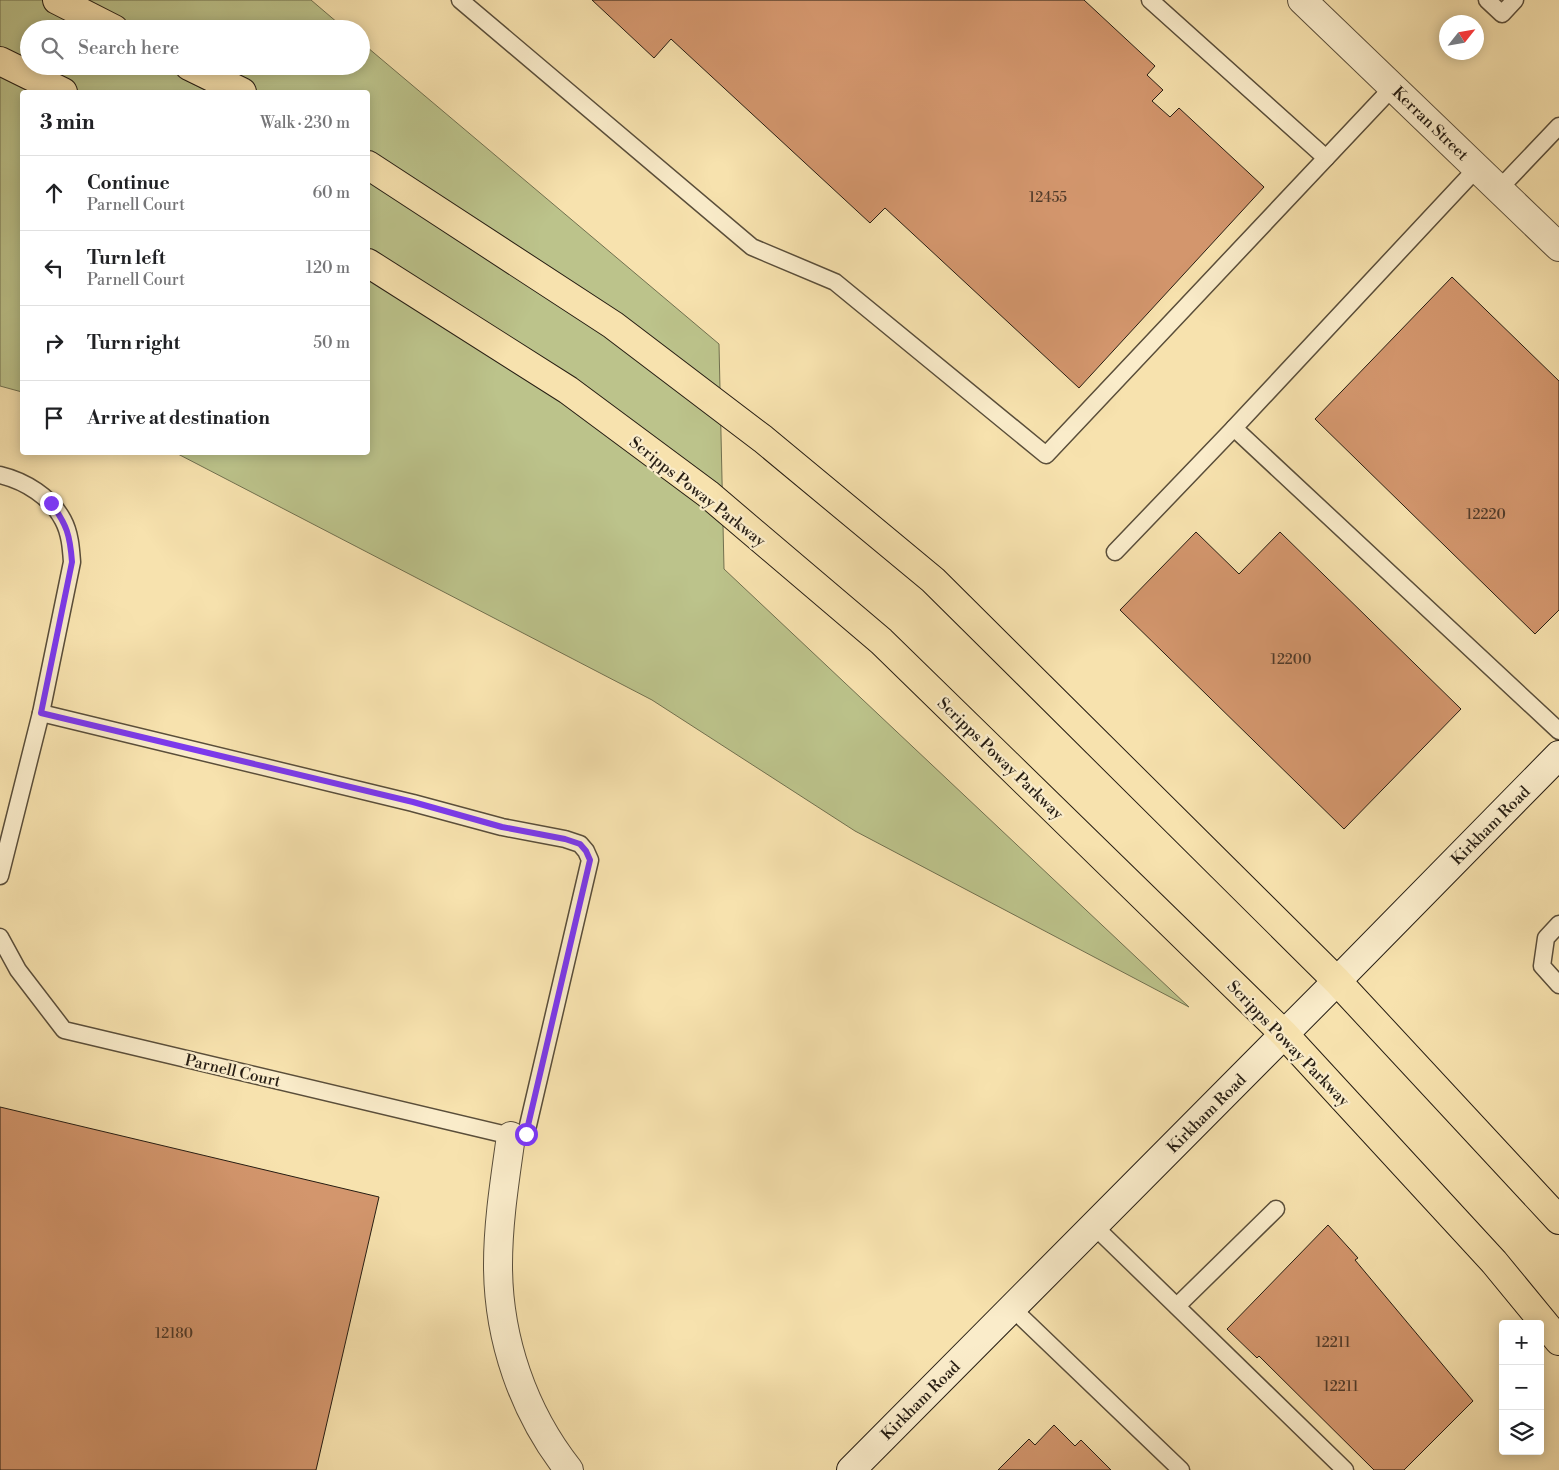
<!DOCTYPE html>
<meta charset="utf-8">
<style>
body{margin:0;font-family:"Libre Bodoni",serif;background:#f2f2f2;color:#202124}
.controls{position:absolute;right:15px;bottom:15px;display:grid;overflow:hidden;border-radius:5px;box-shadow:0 2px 12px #0003}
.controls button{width:45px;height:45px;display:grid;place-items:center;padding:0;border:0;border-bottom:1px solid #e0e0e0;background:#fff;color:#202124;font:25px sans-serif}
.compass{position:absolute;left:1439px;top:15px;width:45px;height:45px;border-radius:50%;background:#fff;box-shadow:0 2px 12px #0003;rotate:59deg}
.stop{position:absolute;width:15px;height:15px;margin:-11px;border:4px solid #7c3aed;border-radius:50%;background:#fff}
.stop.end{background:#7c3aed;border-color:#fff;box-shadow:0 1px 5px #0008}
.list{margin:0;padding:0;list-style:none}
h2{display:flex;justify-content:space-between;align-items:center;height:65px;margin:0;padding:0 20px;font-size:21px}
h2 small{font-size:16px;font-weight:400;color:#757577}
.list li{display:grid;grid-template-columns:32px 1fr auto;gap:15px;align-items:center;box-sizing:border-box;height:75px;padding:0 20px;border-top:1px solid #e0e0e0}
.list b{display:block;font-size:19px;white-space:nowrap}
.list p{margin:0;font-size:16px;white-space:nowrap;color:#757577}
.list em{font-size:16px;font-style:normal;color:#757577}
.icon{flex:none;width:28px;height:28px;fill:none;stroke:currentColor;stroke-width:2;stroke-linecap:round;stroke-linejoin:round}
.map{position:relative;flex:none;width:1559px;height:1470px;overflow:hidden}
.search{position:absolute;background:#fff;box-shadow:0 2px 12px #0003;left:20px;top:20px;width:350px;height:55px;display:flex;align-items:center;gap:12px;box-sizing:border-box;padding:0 18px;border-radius:28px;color:#757577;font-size:19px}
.panel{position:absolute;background:#fff;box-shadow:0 2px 12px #0003;left:20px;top:90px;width:350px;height:365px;border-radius:5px}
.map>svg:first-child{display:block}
.green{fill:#bcc38b;stroke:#71704f}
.building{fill:#d3966d;stroke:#261d13}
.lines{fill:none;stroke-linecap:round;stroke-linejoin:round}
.lane-casing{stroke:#5a4e3a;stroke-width:19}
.street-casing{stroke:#5a4e3a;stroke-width:30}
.secondary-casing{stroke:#261d13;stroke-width:30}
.primary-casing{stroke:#261d13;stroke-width:30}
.lane{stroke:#faecca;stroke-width:16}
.street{stroke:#faecca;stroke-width:28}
.secondary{stroke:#faecca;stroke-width:28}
.primary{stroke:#f7e2ae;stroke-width:28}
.route{stroke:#7c3aed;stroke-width:6}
.labels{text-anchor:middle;stroke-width:4.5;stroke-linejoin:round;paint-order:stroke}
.number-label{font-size:14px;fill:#513b2a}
.street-label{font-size:16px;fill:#261d13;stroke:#faecca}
</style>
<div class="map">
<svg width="1559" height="1470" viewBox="0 0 1559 1470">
<rect width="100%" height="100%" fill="#f7e2ae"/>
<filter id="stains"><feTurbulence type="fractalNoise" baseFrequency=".004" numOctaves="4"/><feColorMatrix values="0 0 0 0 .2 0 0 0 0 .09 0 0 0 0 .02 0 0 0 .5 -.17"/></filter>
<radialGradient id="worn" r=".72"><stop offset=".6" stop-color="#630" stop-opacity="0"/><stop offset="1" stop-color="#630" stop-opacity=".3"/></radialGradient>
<!-- green -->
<path class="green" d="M0,0H311L345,29H29V66H361V42L719,344L724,569L1189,1007L855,831L652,700L176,453L368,452V92H22V392L0,386Z"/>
<!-- building -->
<g class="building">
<path d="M592,0H1084L1155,66L1147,75L1163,90L1152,101L1170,117L1179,108L1264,187L1079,388L885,208L870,223L671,39L654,58Z"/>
<path d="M1452,277L1559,381V610L1535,634L1315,419Z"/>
<path d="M1196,532L1239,574L1280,532L1461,709L1344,829L1120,610Z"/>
<path d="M0,1107L379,1197L316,1470H0Z"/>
<path d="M1328,1225L1358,1258L1355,1260L1473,1401L1404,1470H1374L1259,1356L1257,1358L1227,1329Z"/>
<path d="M1054,1425L1075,1446L1081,1440L1111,1470H998L1029,1439L1035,1445Z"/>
</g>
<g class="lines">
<defs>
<g id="lane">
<path d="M460,0L752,247L835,282L1046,455L1393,87"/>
<path d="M1150,0L1326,158"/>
<path d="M1487,0L1502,14L1515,0"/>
<path d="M1477,168L1234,428L1559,731"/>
<path d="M1499,189L1559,126"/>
<path d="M0,475C25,481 51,497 63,520C70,533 71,548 72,562L41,713"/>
<path d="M1115,552L1234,428"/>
<path d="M0,876L41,713L413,803L502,827L565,839L580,844L586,851L590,860L526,1134L521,1137L511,1136L64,1030L18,970L0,937"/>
<path d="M1559,924L1546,938L1542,966L1559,985"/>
<path d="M1094,1226L1345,1470"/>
<path d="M1177,1306L1276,1209"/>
<path d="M1012,1308L1181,1470"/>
</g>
<g id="street">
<path d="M1302,0L1559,247"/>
<path d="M511,1136C505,1179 498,1222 498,1265C498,1338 523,1412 569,1470"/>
</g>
<path id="secondary" d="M851,1470L1337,981L1559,755"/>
<g id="primary">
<path d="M57,0L114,29"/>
<path d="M0,61L63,92"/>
<path d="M189,66L242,92"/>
<path d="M368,165L613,325L763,439L933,580L1337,981L1559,1220"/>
<path d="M368,263L568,390L708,494L881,641L1284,1034L1494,1262L1559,1341"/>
</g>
</defs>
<!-- lane casing -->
<use href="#lane" class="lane-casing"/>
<!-- street casing -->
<use href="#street" class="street-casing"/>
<!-- secondary casing -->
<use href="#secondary" class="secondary-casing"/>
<!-- primary casing -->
<use href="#primary" class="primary-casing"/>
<!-- lane -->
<use href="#lane" class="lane"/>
<!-- street -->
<use href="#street" class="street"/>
<!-- secondary -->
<use href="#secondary" class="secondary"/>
<!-- primary -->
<use href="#primary" class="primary"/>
</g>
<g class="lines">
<!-- route -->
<path class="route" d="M51,503C67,525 70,535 72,562L41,713L413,802L502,827L565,839L580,844L586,851L590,860L526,1134"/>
</g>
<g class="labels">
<!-- number labels -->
<g class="number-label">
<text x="1048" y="202">12455</text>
<text x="1486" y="519">12220</text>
<text x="1291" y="664">12200</text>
<text x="174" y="1338">12180</text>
<text x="1333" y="1347">12211</text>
<text x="1341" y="1391">12211</text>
</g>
<!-- street labels -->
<g class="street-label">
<text transform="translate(1431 123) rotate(44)" y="6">Kerran Street</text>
<text transform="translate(698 491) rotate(38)" y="6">Scripps Poway Parkway</text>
<text transform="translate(1001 758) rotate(44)" y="6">Scripps Poway Parkway</text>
<text transform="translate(1490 825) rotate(-45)" y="6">Kirkham Road</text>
<text transform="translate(1289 1043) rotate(46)" y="6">Scripps Poway Parkway</text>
<text transform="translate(233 1070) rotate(13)" y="6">Parnell Court</text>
<text transform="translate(1206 1113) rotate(-45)" y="6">Kirkham Road</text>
<text transform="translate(920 1400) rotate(-45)" y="6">Kirkham Road</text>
</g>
</g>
<rect width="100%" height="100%" filter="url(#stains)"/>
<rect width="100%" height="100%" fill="url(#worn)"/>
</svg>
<div class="controls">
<button>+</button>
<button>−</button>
<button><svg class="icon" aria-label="layers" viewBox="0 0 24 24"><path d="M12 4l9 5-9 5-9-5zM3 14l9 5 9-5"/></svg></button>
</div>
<svg class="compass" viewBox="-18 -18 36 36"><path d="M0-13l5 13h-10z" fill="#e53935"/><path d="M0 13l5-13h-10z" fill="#757577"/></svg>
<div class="stop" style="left:526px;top:1134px"></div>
<div class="stop end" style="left:51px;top:503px"></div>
<div class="search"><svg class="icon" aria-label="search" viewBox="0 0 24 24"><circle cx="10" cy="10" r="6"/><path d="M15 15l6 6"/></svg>Search here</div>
<section class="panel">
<h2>3 min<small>Walk · 230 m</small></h2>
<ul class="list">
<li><svg class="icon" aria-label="ahead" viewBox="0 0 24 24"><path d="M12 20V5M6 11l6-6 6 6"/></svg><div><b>Continue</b><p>Parnell Court</p></div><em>60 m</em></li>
<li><svg class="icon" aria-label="left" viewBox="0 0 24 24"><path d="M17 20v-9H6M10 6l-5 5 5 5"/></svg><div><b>Turn left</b><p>Parnell Court</p></div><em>120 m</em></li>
<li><svg class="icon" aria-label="right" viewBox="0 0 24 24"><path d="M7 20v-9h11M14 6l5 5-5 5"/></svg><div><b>Turn right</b></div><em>50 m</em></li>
<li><svg class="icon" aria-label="arrive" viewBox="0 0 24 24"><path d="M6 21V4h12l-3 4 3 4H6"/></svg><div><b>Arrive at destination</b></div></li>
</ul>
</section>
</div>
